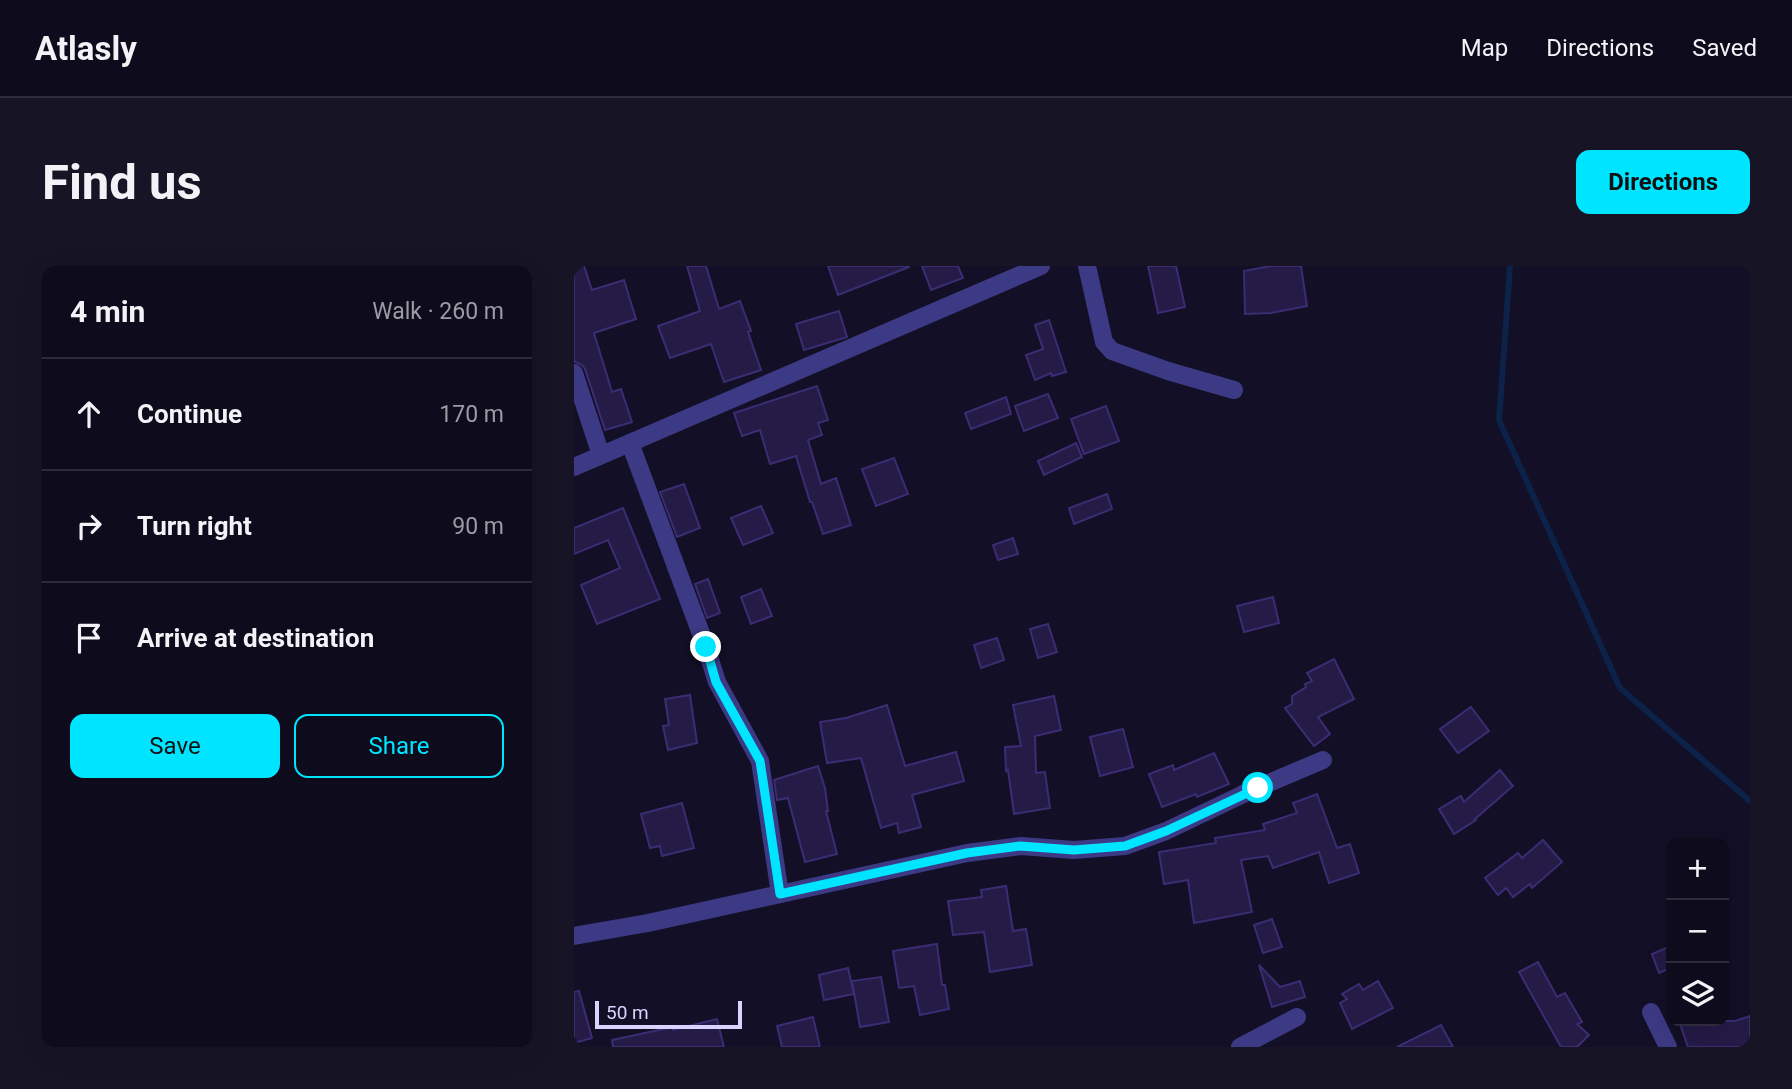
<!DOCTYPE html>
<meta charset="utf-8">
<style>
body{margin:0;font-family:Roboto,sans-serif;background:#171425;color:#f1f3f6}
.controls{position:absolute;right:21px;bottom:21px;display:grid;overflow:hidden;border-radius:14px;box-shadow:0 7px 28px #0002}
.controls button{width:63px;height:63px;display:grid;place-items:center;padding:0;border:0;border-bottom:2px solid #2e2b3b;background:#0e0b1c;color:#f1f3f6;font:35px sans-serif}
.scale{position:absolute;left:21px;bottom:18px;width:147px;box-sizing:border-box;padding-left:7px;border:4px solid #d9d4ff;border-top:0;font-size:19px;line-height:24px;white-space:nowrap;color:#d9d4ff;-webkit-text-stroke:5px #130f26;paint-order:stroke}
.stop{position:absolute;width:21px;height:21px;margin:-16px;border:5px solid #00e5ff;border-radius:50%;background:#fff}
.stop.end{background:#00e5ff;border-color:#fff;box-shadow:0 2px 7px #0008}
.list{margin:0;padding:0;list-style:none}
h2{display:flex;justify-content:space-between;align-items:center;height:91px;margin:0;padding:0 28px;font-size:30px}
h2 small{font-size:23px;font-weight:400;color:#9b9ba3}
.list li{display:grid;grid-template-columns:46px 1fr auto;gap:21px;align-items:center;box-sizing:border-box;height:112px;padding:0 28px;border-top:2px solid #2e2b3b}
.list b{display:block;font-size:26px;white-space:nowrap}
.list em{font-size:23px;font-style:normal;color:#9b9ba3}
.actions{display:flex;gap:14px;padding:21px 28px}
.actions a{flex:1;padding:16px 0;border:2px solid #00e5ff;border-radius:14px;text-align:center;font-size:24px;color:#00e5ff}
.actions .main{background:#00e5ff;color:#111}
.icon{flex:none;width:38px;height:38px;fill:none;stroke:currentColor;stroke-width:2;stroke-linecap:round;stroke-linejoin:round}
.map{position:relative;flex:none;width:1176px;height:781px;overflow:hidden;border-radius:14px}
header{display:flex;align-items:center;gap:42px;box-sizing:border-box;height:98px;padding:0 35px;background:#0e0b1c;border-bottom:2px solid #2e2b3b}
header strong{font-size:33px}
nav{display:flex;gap:38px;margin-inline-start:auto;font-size:24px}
.intro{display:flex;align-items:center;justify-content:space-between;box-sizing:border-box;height:168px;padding:0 42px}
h1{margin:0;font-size:49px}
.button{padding:18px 32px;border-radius:14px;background:#00e5ff;color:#111;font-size:24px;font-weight:700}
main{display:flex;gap:42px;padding:0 42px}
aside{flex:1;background:#0e0b1c;border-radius:14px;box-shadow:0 7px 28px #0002}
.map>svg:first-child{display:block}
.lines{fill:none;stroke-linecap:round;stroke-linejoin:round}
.stream{stroke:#0c2248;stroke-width:6}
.building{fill:#241b47;stroke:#3b2d73;stroke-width:2}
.minor{stroke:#3d3a85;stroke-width:18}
.route{stroke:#00e5ff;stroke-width:9}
</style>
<header>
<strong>Atlasly</strong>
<nav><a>Map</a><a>Directions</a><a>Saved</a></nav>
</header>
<div class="intro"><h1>Find us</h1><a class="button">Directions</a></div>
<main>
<aside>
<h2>4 min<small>Walk · 260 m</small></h2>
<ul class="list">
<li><svg class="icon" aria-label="ahead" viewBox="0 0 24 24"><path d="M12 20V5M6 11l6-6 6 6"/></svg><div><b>Continue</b></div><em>170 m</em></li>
<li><svg class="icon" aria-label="right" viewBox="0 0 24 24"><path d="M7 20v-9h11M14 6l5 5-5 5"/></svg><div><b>Turn right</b></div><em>90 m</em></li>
<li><svg class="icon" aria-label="arrive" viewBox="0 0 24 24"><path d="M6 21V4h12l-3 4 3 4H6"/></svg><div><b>Arrive at destination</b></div></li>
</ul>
<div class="actions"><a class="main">Save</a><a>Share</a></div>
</aside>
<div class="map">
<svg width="1176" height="781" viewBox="0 0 1176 781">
<rect width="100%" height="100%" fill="#130f26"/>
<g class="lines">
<!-- stream -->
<path class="stream" d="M936,0L925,154L1046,422L1176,535"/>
</g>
<!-- building -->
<g class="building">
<path d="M0,0H10L18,24L50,14L62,53L20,67L38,126L47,123L58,156L31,164L11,103L8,99L1,96L0,93Z"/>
<path d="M113,0H132L145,43L166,35L177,65L174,66L187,104L150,116L137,78L96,92L84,60L126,45Z"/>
<path d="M254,0H335V1L264,29Z"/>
<path d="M348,0H384L389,12L357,24Z"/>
<path d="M574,0H602L611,41L584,47Z"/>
<path d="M696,0H727L733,40L697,47L671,48L670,5Z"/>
<path d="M265,45L273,71L230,84L222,58Z"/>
<path d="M475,54L492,106L478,110L477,107L461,114L452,89L469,83L461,59Z"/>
<path d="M243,120L254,154L244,157L248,169L234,174L247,218L262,212L277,259L249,268L238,236H236L222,190L196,198L186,164L168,170L160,147Z"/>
<path d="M474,128L484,152L450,165L441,140Z"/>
<path d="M432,131L437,148L397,163L391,147Z"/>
<path d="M532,140L545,175L510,188L497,153Z"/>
<path d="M502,177L508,191L470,209L464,195Z"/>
<path d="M320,192L334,228L302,240L288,203Z"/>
<path d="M110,218L126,262L103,271L86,226Z"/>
<path d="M533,228L538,243L500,258L495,242Z"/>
<path d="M187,240L199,267L169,279L157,252Z"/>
<path d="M49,242L86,333L23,358L7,319L46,302L34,274L0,288V262Z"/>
<path d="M439,272L444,288L424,294L419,279Z"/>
<path d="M134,313L146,347L133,352L121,318Z"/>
<path d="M187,323L198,350L177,358L167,331Z"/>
<path d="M699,331L705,357L670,366L663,340Z"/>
<path d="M474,358L483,386L464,392L456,363Z"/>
<path d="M423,372L430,394L407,402L400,379Z"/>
<path d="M760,393L780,433L744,451L756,468L740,480L711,442L718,438V430L732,421L731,418L738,415L733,407Z"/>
<path d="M116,429L123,477L94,484L89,460L95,459L91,433Z"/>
<path d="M480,430L487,464L461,470L462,507L471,506L476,542L440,548L434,504L432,505L431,481L447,480L439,439Z"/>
<path d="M313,439L331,500L382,486L390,515L338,529L347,561L325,567L323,557L307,562L287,492L253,497L246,456L272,452Z"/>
<path d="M897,441L915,465L884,487L866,463Z"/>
<path d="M549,463L559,501L526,510L516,471Z"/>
<path d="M640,487L655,518L623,531L622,528L588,541L575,508L599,499L600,504Z"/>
<path d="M244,500L251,522L254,545H252L263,588L231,596L214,532L203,534L200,514Z"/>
<path d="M926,504L939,520L901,553L902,554L880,568L865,543L887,530L890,536Z"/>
<path d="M743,528L763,582L776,578L785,607L755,617L745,586L699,602L694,590L667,594L678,646L620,657L614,614L590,618L585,586L642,577L641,572L691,564L689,558L723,547L719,537Z"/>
<path d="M108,537L120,582L88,590L86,580L76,582L67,548Z"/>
<path d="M969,574L988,596L958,622L956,618L939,631L932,622L924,629L911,612L944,587L948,592Z"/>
<path d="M432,620L439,665L452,663L458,699L416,706L410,666L379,669L374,635L408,631L407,624Z"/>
<path d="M698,653L708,681L689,687L680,659Z"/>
<path d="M363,678L368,719H371L375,743L346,749L340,720L325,722L319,685Z"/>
<path d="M1097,680V702L1085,707L1078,688Z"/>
<path d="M964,696L983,731L991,727L1008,756L1003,758L1015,769L1003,781H987L945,706Z"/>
<path d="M685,699L706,721L726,715L731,731L698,741Z"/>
<path d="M274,702L280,728L250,734L245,709Z"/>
<path d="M307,711L315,756L286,761L278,715Z"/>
<path d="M804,715L819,742L778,763L766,737L773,733L768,728L785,718L789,724Z"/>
<path d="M5,725L18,772L0,777V726Z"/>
<path d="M1176,750V781H1114L1105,755H1161Z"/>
<path d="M239,751L246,781H208L203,760Z"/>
<path d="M143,753L150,781H39L38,774L99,761V764Z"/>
<path d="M867,759L879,781H823Z"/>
</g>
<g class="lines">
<!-- minor -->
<g class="minor">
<path d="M513,0L530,76L538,85L594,105L660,124"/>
<path d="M0,107L27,189"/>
<path d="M56,177L132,381L143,416L186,495L206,628"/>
<path d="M0,201L467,0"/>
<path d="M669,528L749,494"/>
<path d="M0,670L74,657L393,587L447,580L500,584L551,580L592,565L680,523"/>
<path d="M1077,746L1094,781"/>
<path d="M666,781L723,751"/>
</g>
</g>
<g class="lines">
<!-- route -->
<path class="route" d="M132,381L142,416L186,495L206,628L393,587L446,580L500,584L551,580L592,565L684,522"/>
</g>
</svg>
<div class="controls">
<button>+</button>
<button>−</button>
<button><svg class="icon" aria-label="layers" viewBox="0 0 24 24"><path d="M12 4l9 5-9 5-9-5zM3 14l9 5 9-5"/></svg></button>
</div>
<div class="scale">50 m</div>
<div class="stop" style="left:684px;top:522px"></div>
<div class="stop end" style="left:132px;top:381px"></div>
</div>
</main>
